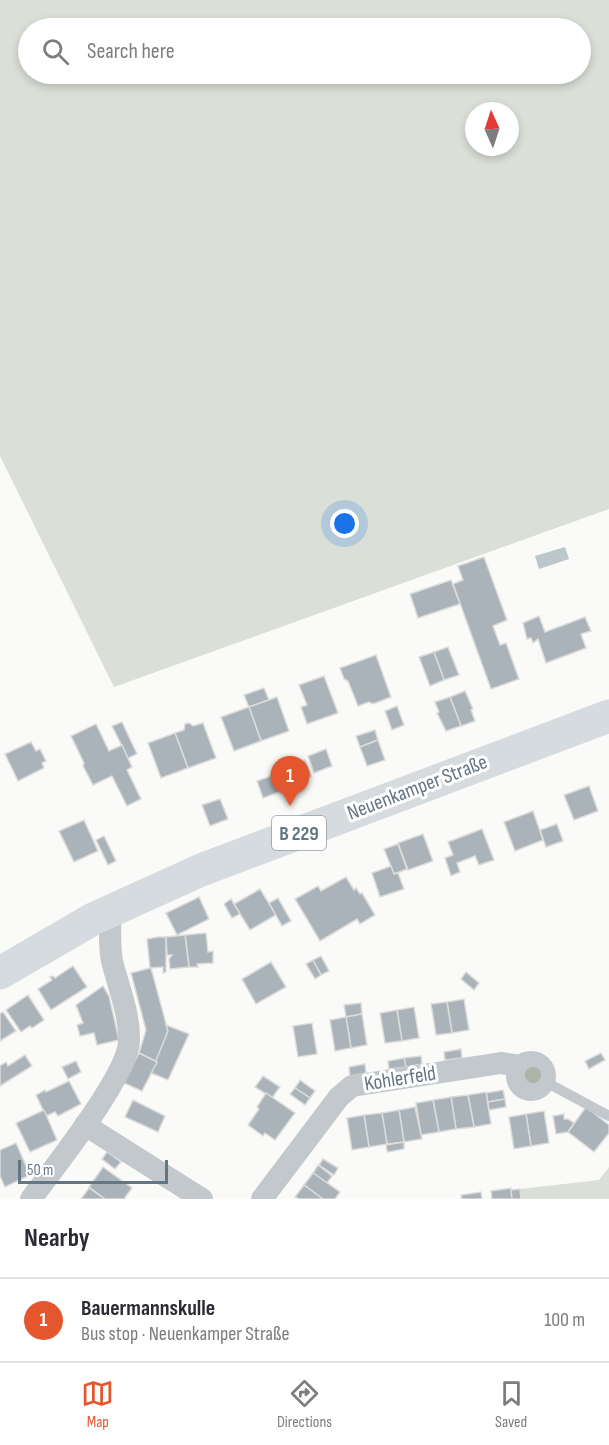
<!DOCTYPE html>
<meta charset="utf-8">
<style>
body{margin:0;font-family:"Sofia Sans Condensed",sans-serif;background:#f2f2f3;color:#2b2b33}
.compass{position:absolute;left:465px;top:102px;width:54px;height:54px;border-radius:50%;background:#fff;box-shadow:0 3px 9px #0003;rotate:357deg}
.scale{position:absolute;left:18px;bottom:15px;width:150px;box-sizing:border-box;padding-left:6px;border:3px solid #657683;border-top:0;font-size:16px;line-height:21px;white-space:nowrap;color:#657683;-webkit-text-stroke:4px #fff;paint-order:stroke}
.you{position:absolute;left:345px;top:524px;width:21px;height:21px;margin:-15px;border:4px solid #fff;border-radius:50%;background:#1a73e8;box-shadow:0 0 0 9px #1a73e833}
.badge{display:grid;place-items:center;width:39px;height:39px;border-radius:50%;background:#e4572e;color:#fff;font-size:20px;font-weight:700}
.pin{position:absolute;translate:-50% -50px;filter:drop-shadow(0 2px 3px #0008)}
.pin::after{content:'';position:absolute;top:32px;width:21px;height:18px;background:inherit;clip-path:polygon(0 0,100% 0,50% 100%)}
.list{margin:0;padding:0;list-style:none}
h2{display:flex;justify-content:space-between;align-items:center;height:78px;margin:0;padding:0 24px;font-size:26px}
h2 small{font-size:20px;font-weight:400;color:#7c7c81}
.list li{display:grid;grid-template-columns:39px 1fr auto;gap:18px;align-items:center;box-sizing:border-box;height:84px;padding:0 24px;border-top:2px solid #e1e1e2}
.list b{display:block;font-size:22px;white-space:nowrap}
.list p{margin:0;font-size:20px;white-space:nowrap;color:#7c7c81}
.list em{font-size:20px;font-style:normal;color:#7c7c81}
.icon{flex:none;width:33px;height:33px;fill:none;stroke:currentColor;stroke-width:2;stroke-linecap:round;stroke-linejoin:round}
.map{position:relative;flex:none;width:609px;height:1199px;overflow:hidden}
.search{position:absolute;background:#fff;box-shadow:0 3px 9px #0003;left:18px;right:18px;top:18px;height:66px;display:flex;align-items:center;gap:15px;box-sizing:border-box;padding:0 21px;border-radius:33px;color:#7c7c81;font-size:22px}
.sheet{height:162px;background:#fff}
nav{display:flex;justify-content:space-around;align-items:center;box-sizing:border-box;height:84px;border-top:2px solid #e1e1e2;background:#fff;font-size:16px;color:#7c7c81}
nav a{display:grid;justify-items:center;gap:3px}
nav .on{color:#e4572e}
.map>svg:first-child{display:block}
.green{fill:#dadfd7;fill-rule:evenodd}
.water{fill:#bbc7cb}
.building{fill:#aab3b9;stroke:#dcdcda;stroke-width:1.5}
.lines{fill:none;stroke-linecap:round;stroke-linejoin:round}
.service{stroke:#c3c8cc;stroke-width:10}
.minor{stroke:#c3c8cc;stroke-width:22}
.primary{stroke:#d6dbdf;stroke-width:33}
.tree{fill:#aab4a7}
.labels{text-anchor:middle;stroke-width:6;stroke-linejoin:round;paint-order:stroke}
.shield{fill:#fff;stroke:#939fa8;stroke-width:1.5}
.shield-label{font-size:20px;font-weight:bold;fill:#657683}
.street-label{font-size:21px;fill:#657683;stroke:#fff}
</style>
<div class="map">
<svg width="609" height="1199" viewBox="0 0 609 1199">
<rect width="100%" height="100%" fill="#fafaf8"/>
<!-- green -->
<g class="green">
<path d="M0,0H609V509L114,687L0,456ZM28,28H580V74H28ZM474,111H510V147H474Z"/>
<path d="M609,1167V1199H521L520,1189L599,1180Z"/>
</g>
<!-- water -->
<path class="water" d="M565,547L569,559L539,569L535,556Z"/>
<!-- building -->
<g class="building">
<path d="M484,557L507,620L493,626L500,645L506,643L519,679L491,689L453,584L463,580L458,566Z"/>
<path d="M451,580L460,604L418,618L410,594Z"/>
<path d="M539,616L545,632L585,617L591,631L581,634L586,648L546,663L538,639L533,643L531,638L527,639L523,623Z"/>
<path d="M448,647L459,675L444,680L434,652Z"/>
<path d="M434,652L444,680L430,686L419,657Z"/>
<path d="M376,655L391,697L373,704L369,702L358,706L348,681L344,679L340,668Z"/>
<path d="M324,676L338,713L307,724L301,707L307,705L299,685Z"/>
<path d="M264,688L269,700L249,707L244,695Z"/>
<path d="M465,691L473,709L471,710L475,721L461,726L450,697Z"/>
<path d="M277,697L289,731L261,741L249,707Z"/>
<path d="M450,697L461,726L446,731L437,713L439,712L435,702Z"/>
<path d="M397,706L404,725L392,730L385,711Z"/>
<path d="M249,707L261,741L234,751L221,717Z"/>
<path d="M122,722L137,754L128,758L112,726Z"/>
<path d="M189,723L193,726L203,723L216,758L188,768L175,733L184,730L185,724Z"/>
<path d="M96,724L109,751L122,745L132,767L127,770L141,799L127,806L112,776L93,785L83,766L84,763L71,736Z"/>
<path d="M375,730L378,740L360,747L356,736Z"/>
<path d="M175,733L188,768L161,778L148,743Z"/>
<path d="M378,740L385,760L367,766L360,747Z"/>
<path d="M31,742L36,751L40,749L46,761L42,763L44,768L18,781L5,754Z"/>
<path d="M326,749L332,766L314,773L308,756Z"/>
<path d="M305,760L311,776L293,783L287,767Z"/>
<path d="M274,775L279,792L263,798L257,781Z"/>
<path d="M589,786L598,811L574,820L564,795Z"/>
<path d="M220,799L228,819L210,826L202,805Z"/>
<path d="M533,811L543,840L515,851L504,822Z"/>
<path d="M84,820L98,851L74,862L59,831Z"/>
<path d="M557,824L563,841L546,847L540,830Z"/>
<path d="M482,829L494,860L479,865L475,856L457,863L460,872L451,876L445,858L453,855L448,842Z"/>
<path d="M423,834L433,861L408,870L398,843Z"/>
<path d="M104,836L116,861L108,865L96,840Z"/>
<path d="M398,844L407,869L394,874L384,849Z"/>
<path d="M391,866L394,874L398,873L404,889L380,897L372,873Z"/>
<path d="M346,877L354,890L356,888L360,894L362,893L375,915L360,924L357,919L320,941L295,899L318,886L321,891Z"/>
<path d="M260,889L276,915L250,930L234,904Z"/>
<path d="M199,897L209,919L177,935L166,913Z"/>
<path d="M278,898L291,921L282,926L269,903Z"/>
<path d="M231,899L240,914L232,918L224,904Z"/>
<path d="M206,933L208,952L213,951V963L197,964L198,967H189L185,935Z"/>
<path d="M185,935L189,967L170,969L169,959L172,955H167L166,937Z"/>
<path d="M158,937H166V972L163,973V967L150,968L147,939Z"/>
<path d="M321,956L329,971L321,975L313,960Z"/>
<path d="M313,960L321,975L315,979L306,964Z"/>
<path d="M271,962L286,987L256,1004L242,979Z"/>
<path d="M73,966L87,987L51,1010L38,989L52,980L50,977L53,976L55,978Z"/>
<path d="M150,968H151L168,1031L157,1062L139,1053L146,1030L131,973Z"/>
<path d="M466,972L479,983L474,990L461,979Z"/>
<path d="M103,986L109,996L119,1040L97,1045L94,1033L80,1036L77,1025L83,1023L76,1005Z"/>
<path d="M28,995L44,1020L32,1028L30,1026L21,1032L6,1010Z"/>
<path d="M464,999L469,1030L452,1033L447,1002Z"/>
<path d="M447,1002L452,1033L436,1035L431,1004Z"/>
<path d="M361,1003L362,1014L346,1017L344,1005Z"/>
<path d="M414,1007L419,1038L402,1041L397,1010Z"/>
<path d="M397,1010L402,1041L385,1043L380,1013Z"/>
<path d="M3,1012L16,1031L0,1041V1014Z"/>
<path d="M362,1014L367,1045L351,1048L346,1017Z"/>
<path d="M346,1017L351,1048L335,1051L330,1020Z"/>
<path d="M312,1023L317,1054L298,1057L293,1026Z"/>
<path d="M166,1025L189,1034L168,1080L151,1073L168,1031Z"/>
<path d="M461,1049L462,1058L445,1060L444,1052Z"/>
<path d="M139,1053L157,1062L142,1091L124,1083Z"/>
<path d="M601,1053L605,1060L589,1069L585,1061Z"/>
<path d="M25,1055L32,1066L0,1086V1066L6,1062L8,1066Z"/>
<path d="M421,1056L422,1064L406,1067L404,1058Z"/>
<path d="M404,1058L406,1067L389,1069L388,1061Z"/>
<path d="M76,1061L81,1072L68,1079L62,1067Z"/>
<path d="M365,1064L366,1073L350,1076L349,1067Z"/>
<path d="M263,1076L280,1087L272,1098L255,1087Z"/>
<path d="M300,1080L315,1091L310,1098L295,1088Z"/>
<path d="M69,1081L81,1104L58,1116L55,1112L46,1116L36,1095L45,1090L46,1092Z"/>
<path d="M295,1088L310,1098L305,1105L290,1094Z"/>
<path d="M503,1090L505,1099L488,1102L486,1093Z"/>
<path d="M486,1092L491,1124L474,1127L468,1095Z"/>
<path d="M266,1093L295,1113L275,1140L265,1133L263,1136L248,1125L259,1109L257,1107Z"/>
<path d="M468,1095L474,1127L456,1129L451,1097Z"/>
<path d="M451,1097L456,1129L439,1132L433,1100Z"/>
<path d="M505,1099L506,1107L489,1110L488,1102Z"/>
<path d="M133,1100L165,1116L158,1132L125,1117Z"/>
<path d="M433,1100L439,1132L421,1135L416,1103Z"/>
<path d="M415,1107L422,1139L404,1142L399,1110Z"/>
<path d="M586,1107L609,1125V1133L594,1152L568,1132Z"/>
<path d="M44,1110L57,1140L30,1152L16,1123Z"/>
<path d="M399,1110L404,1142L387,1144L382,1113Z"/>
<path d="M544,1111L549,1143L531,1146L526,1114Z"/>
<path d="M382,1113L387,1144L369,1147L364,1115Z"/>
<path d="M526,1114L531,1146L514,1149L509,1117Z"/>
<path d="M564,1114V1119H568L574,1123L568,1132L556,1134L553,1116Z"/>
<path d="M364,1115L369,1147L352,1150L347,1118Z"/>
<path d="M404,1142V1149L388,1152L387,1151L386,1145Z"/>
<path d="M16,1143L30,1175L5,1187L0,1176V1150Z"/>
<path d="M107,1152L121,1162L115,1169L102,1159Z"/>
<path d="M323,1159L338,1168L334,1175L319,1165Z"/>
<path d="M318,1165L332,1176L327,1183L313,1173Z"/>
<path d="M103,1167L132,1188L124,1199H105L89,1187Z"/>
<path d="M313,1173L340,1192L335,1199H323L304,1185Z"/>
<path d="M304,1185L323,1199H299L295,1197Z"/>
<path d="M89,1188L105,1199H81Z"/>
<path d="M511,1188L512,1199H492L491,1191Z"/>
<path d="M520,1189L521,1199H512L511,1190Z"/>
<path d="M481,1192L482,1199H462L461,1195Z"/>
</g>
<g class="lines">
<!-- service -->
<path class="service" d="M544,1081L609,1116"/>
<!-- minor -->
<g class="minor">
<circle cx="531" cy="1076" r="14"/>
<path d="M85,1125L202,1199"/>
<path d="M31,1199C53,1169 129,1074 129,1041C130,1014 118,986 112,961C109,944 110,927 111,910"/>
<path d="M262,1199L339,1097L352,1086L501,1063L521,1066"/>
</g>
<!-- primary -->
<path class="primary" d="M0,973L93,919L201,870L609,716"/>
</g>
<!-- trees -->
<circle class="tree" cx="533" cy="1075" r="8"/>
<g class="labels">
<!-- shield labels -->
<rect class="shield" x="272" y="816" width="54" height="34" rx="4.5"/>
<g class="shield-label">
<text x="299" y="840">B 229</text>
</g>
<!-- street labels -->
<g class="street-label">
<text transform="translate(417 787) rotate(-21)" y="7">Neuenkamper Straße</text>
<text transform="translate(400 1078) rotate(-9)" y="7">Kohlerfeld</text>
</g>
</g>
</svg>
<svg class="compass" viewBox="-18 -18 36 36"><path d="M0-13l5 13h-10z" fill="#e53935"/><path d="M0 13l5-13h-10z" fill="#7c7c81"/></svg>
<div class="scale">50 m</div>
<div class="you"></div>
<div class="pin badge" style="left:290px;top:806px">1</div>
<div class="search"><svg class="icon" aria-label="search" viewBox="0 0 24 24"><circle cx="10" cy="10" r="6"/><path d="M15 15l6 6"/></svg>Search here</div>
</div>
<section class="sheet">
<h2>Nearby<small></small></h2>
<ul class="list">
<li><span class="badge">1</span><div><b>Bauermannskulle</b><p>Bus stop · Neuenkamper Straße</p></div><em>100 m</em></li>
</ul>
</section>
<nav>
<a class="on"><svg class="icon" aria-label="map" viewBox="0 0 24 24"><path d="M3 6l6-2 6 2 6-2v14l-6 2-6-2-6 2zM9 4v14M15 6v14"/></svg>Map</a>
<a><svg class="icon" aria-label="directions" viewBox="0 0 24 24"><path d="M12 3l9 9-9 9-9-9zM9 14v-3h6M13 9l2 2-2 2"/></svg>Directions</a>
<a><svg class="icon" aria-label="saved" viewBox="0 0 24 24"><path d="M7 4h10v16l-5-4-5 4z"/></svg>Saved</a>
</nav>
